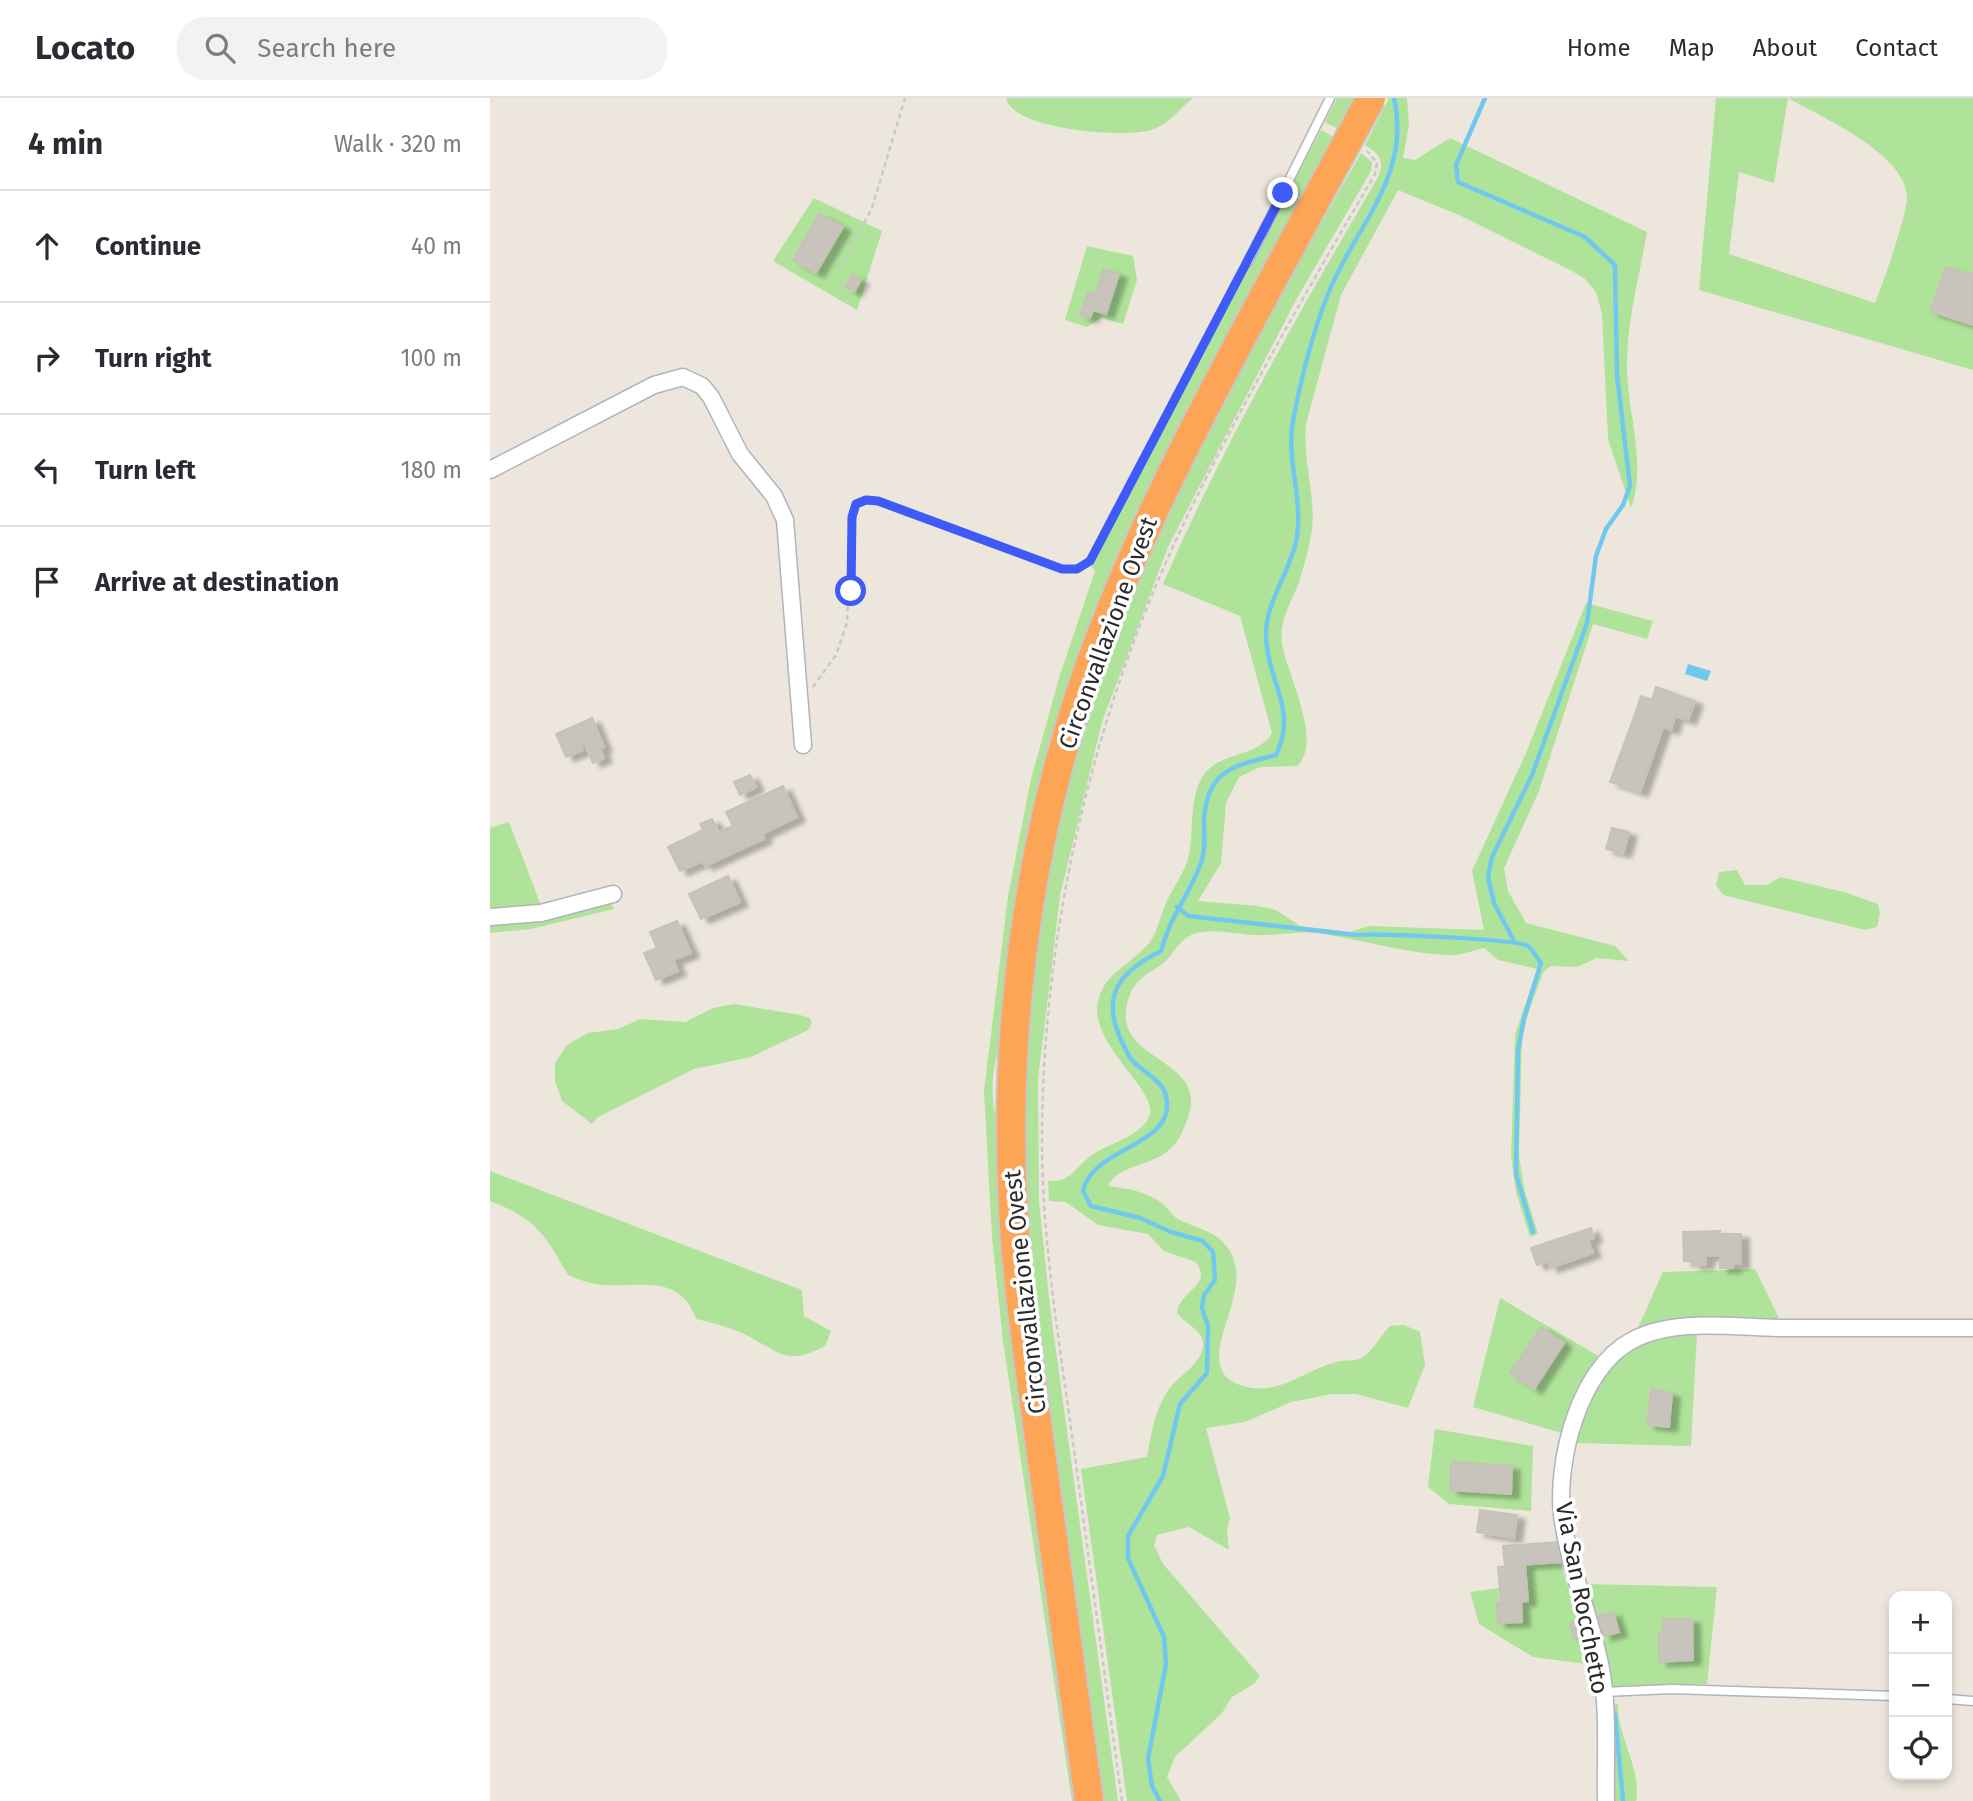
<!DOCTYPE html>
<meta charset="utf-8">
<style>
body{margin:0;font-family:"Fira Sans",sans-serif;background:#f2f2f3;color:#2b2b33}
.controls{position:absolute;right:21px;bottom:21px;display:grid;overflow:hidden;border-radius:14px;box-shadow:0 4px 10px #0003}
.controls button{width:63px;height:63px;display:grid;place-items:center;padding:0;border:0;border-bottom:2px solid #e1e1e2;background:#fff;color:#2b2b33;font:35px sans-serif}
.stop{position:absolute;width:21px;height:21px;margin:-16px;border:5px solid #3e5af9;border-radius:50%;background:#fff}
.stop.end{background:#3e5af9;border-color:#fff;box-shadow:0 2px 7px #0008}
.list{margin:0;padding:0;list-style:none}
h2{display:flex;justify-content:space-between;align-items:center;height:91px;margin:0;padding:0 28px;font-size:30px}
h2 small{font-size:23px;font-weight:400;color:#7c7c81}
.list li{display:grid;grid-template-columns:46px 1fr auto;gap:21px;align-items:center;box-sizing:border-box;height:112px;padding:0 28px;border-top:2px solid #e1e1e2}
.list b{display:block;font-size:26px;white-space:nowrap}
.list em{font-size:23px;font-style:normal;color:#7c7c81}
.icon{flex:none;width:38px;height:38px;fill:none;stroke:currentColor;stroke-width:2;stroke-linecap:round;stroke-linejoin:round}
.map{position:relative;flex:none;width:1483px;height:1703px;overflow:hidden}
header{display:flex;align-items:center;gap:42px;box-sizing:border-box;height:98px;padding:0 35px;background:#fff;border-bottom:2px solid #e1e1e2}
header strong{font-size:33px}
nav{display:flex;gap:38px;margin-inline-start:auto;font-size:24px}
.search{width:490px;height:63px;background:#f2f2f3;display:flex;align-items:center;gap:18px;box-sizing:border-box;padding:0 24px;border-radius:28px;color:#7c7c81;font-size:26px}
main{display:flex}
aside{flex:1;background:#fff}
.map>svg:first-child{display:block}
.green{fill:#b0e39a}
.water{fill:#71c8ee}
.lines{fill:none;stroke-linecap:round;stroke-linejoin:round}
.stream{stroke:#71c8ee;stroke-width:4.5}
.building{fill:#c8c3bc;stroke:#c8c2b6;stroke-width:2;filter:url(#shadow)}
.lane-casing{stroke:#b1b3be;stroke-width:11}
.street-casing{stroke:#b1b3be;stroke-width:19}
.highway-casing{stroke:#c8c8c8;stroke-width:32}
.path{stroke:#c8c8c8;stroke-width:2.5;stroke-dasharray:5 3.5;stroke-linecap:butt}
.lane{stroke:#fff;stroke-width:8}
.street{stroke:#fff;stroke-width:16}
.highway{stroke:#fda557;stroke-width:28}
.highway-bridge-casing{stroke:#c8c8c8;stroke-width:32;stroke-linecap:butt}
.highway-bridge{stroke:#fda557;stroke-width:28}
.route{stroke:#3e5af9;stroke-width:9}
.labels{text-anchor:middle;stroke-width:7;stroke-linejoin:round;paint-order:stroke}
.street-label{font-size:24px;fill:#2b2b2b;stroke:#fff}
</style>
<header>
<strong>Locato</strong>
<div class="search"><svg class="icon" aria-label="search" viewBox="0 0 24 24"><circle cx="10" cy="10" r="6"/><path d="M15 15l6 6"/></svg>Search here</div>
<nav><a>Home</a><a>Map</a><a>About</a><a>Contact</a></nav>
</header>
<main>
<aside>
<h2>4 min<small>Walk · 320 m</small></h2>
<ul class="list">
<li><svg class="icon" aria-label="ahead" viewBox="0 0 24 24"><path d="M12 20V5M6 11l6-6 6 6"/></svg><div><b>Continue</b></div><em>40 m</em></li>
<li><svg class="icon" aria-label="right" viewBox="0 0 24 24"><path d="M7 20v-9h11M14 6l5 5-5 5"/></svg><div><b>Turn right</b></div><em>100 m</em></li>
<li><svg class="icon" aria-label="left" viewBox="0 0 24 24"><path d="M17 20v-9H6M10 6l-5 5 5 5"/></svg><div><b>Turn left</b></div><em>180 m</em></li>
<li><svg class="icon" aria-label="arrive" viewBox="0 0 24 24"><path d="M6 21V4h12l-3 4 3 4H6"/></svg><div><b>Arrive at destination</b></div></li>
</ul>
</aside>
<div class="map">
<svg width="1483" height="1703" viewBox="0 0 1483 1703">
<defs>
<filter id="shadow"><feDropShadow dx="8" dy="4.5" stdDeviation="2" flood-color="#0004"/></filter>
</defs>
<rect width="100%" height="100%" fill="#ede6dd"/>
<!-- green -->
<g class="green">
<path d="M516,0H703C689,11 680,26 661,32C633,40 523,32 516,0Z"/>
<path d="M847,0H865L848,31L835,24Z"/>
<path d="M899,0H917L919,27L913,60L925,62L960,40L1157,134C1150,175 1138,219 1137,261C1135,310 1158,362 1141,410L1118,341L1112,216L1106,194L1095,181L1082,173L971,118L908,92L851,197L816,326C812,365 829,405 820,443C817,457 813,471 809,484C801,506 789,521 792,545C796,575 834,643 807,668L770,669L749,679L736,705L731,765L708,803L768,808L786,812L810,828L860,834L879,828L994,832L982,773L1036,655L1096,505L1163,523L1157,541L1103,526L1049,693L1014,770L1018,793L1036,825L1125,848L1139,863L1107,860L1087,869L1061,868L1054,873L1040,910L1032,939L1029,1057L1034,1090L1048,1136L1040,1139L1026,1094L1021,1059L1025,937L1047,871L1008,862L994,850C984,852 973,857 963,857C921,857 869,841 827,835C805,833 785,838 764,837C745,836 719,829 701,837C687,844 683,858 671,867C657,876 645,882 639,899C619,957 695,957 701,999C702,1010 698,1020 694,1030C677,1074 634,1059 618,1088C638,1091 657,1093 673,1106C678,1110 682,1118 688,1121C702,1129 719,1131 731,1142C771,1180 719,1236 731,1270C734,1279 741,1284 750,1287C788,1300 812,1273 846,1264C857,1261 866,1265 876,1257C885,1249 891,1237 900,1228L914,1227L930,1234L935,1267L918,1310L866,1296H842L801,1304L755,1324L716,1330L740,1420L737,1432L739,1452L699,1429L667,1437L664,1447L673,1466L770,1578L765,1585L742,1599L732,1615L685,1659L677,1679L691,1703H637L591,1371L657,1359C661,1336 665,1311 679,1291C689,1277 715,1264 713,1244C711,1231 694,1225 687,1215C690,1192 723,1188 706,1164L674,1153L658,1136L608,1127L576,1104L559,1103L558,1083C563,1083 569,1083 574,1081C584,1076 592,1064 602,1057C619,1045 650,1039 659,1019C671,993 598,948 608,903C615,870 653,863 665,835C669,825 672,814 676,805C683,789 695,774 699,757C704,733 699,699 713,678C729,653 768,660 782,635L750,518L673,486C734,345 811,211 888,79C896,63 888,55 875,47Z"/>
<path d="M1226,0H1298L1284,85L1249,74L1239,156L1385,205C1393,186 1416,119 1417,101C1419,57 1331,19 1298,0H1483V272L1209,192Z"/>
<path d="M831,32L844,39L687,332L638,432L607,507L577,594L512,937C503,968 498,996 508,1027L586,1703H582L513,1243L502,1139L494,993L518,798L541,681L569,580L605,473L601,467Z"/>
<path d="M871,55L882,64L881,73L806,202L678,449L612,624L570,798L548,982L549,1103L560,1209L628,1703H614C597,1580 581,1457 564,1334C551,1245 535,1156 534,1067C531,845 579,621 672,420C730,294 804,175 871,55Z"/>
<path d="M324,100L392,133L367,212L283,163Z"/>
<path d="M597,148L643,158L647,182L633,226L611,220L597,229L575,222Z"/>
<path d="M19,724L52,810L0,816V730Z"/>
<path d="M1247,772L1255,787H1277L1291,779L1354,794L1388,806L1390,816L1387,829L1375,832L1233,797L1226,787L1229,774Z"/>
<path d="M120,801L124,811L41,831L0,835V825Z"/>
<path d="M244,906L310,917L320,920L322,925L318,932L261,959L204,971L108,1019L102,1026L72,1003L65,983V965L77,947L98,935L128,931L150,921L195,924L223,910Z"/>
<path d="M0,1073L312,1192L314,1218L341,1233L335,1248C298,1267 293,1257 260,1239C243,1230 224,1225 206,1221C191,1176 151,1189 114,1187C101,1186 89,1182 78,1177C55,1136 45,1120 0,1103Z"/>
<path d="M1265,1171L1291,1224L1147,1232L1173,1174Z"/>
<path d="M1010,1200L1110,1259L1080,1312L1072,1335L983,1309Z"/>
<path d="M1207,1235L1201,1348L1085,1345C1105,1273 1130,1241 1207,1235Z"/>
<path d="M945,1331L1043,1348L1041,1413L959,1406L938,1389Z"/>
<path d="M1070,1464L1103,1567L1043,1559L989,1526L980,1494L1010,1490L1008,1525L1032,1524L1031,1503L1038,1502L1035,1467Z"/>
<path d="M1095,1486L1227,1489L1217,1586L1120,1588Z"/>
<path d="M1128,1606C1127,1639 1152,1670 1146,1703H1123L1120,1608Z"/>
</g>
<!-- water -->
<path class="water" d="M1198,566L1221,573L1217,583L1195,576Z"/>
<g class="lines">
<!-- stream -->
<g class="stream">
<path d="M995,0L966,67L968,84L1095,139L1125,167L1127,277L1140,388L1133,407L1116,431L1106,458L1097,525L1042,677L1002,759L998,779L1004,805L1024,843"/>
<path d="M687,809L698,818L866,837C885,835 1027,841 1038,848C1043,852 1047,860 1051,865L1034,920L1028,953L1026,1076L1043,1134"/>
<path d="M1125,1616L1133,1703"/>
<path d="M670,1703L662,1688L658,1661L676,1566L674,1539L638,1460V1438L673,1378L690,1306L717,1275L718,1228L712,1210L714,1197L725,1182L723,1154L713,1143L681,1134L650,1120L601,1108L593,1093C603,1049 680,1049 677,1005C676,981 654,977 641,961C637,956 634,947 631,942C610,896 631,873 671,853C680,818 700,796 711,765C716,751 714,736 714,722C717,671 744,668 786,657C809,610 775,581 776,534C777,501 801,473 807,439C813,400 796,362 803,323C811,281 822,236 838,196C865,128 922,79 904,0"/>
</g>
</g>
<!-- building -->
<g class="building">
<path d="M329,116L353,129L326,175L303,162Z"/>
<path d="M1456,169L1477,176L1483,174V227L1440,213Z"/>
<path d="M613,171L629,176L616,216L603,212L600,220L590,217L598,194L605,196Z"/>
<path d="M362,177L371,182L364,194L355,189Z"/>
<path d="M1166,589L1205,603L1198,622L1185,618L1181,632L1144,619L1151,598L1162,602Z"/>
<path d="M1144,619L1173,629L1150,694L1120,684Z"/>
<path d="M102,620L114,649L110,651L114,660L103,665L95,646L91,648L93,652L76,659L66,636Z"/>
<path d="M260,677L266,689L250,697L244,684Z"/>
<path d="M293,688L307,719L272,736L274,741L245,754L235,731L243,728L236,714Z"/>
<path d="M222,721L229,734L235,731L245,754L215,768L213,763L190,773L178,749L213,732L210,726Z"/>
<path d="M1122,730L1139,734L1133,755L1116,751Z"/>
<path d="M238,778L250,804L211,821L199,796Z"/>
<path d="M187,823L201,855L183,862L188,873L166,882L154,855L167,850L160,834Z"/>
<path d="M1101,1130L1104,1140L1098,1142L1103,1155L1060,1170L1058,1163L1047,1167L1041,1150Z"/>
<path d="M1230,1133V1136H1251V1166H1243V1170H1230V1158H1216V1166L1203,1167L1202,1163H1194L1193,1134Z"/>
<path d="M1051,1229L1074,1245L1044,1291L1020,1275Z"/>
<path d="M1161,1291L1182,1295L1179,1329L1157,1327Z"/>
<path d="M961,1364L1022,1368L1021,1396L960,1392Z"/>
<path d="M990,1412L1027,1417L1024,1440L987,1434Z"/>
<path d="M1069,1444L1070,1464L1015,1468L1013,1448Z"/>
<path d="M1035,1467L1038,1503L1011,1505L1008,1469Z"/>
<path d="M1031,1503L1032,1524L1008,1525L1007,1505Z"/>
<path d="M1123,1514L1129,1534L1114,1538L1109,1518Z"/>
<path d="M1173,1521H1202L1203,1562L1169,1564V1534H1173Z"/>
<path d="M1087,1523L1093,1540L1085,1542L1080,1525Z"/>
</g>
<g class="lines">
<defs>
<g id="lane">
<path d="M758,164L840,0"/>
<path d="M1113,1594L1182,1591L1404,1598"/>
<path d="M1457,1601L1483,1603"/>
</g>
<g id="street">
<path d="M0,372L164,287L193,279L212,288L221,299L250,356L284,398L295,422L313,647"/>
<path d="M0,819L51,815L123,796"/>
<path d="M1116,1703C1115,1660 1119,1613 1111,1571C1101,1519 1079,1471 1072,1417C1066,1363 1089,1271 1141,1243C1182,1220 1242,1229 1287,1230C1352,1230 1418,1230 1483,1230"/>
</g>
<path id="highway" d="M599,1703C583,1589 568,1476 552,1362C541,1278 527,1193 523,1108C514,940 536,762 588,602C638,449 714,309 790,168"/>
</defs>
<!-- lane casing -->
<use href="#lane" class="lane-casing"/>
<!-- street casing -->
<use href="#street" class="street-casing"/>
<!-- highway casing -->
<use href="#highway" class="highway-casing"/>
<!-- path -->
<g class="path">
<path d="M350,170L382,110L415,0"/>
<path d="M323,589L346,557L357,525L362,419L366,406L375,402L388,403L572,471H587L600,463L753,173"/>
<path d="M632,1703C615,1579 598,1454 581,1330C568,1237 553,1144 552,1050C551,844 599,631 685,444C744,318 815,196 885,76L887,65L877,53"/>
</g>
<!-- lane -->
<use href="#lane" class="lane"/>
<!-- street -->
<use href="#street" class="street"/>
<!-- highway -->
<use href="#highway" class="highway"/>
<defs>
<path id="highway-bridge" d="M790,168L881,0"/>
</defs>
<!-- highway-bridge casing -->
<use href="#highway-bridge" class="highway-bridge-casing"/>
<!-- highway-bridge -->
<use href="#highway-bridge" class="highway-bridge"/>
</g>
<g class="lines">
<!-- route -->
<path class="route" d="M361,493L362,419L366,406L376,402L388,403L572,471H587L600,463L793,95"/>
</g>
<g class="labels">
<!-- street labels -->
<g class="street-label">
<text transform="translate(618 535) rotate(-70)" y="8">Circonvallazione Ovest</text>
<text transform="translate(535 1194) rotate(-96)" y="8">Circonvallazione Ovest</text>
<text transform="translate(1092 1500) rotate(79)" y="8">Via San Rocchetto</text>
</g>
</g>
</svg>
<div class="controls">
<button>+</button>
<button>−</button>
<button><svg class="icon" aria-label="locate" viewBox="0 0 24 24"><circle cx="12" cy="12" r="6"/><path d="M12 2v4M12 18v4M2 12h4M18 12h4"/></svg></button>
</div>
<div class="stop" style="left:361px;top:493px"></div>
<div class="stop end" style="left:793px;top:95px"></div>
</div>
</main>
